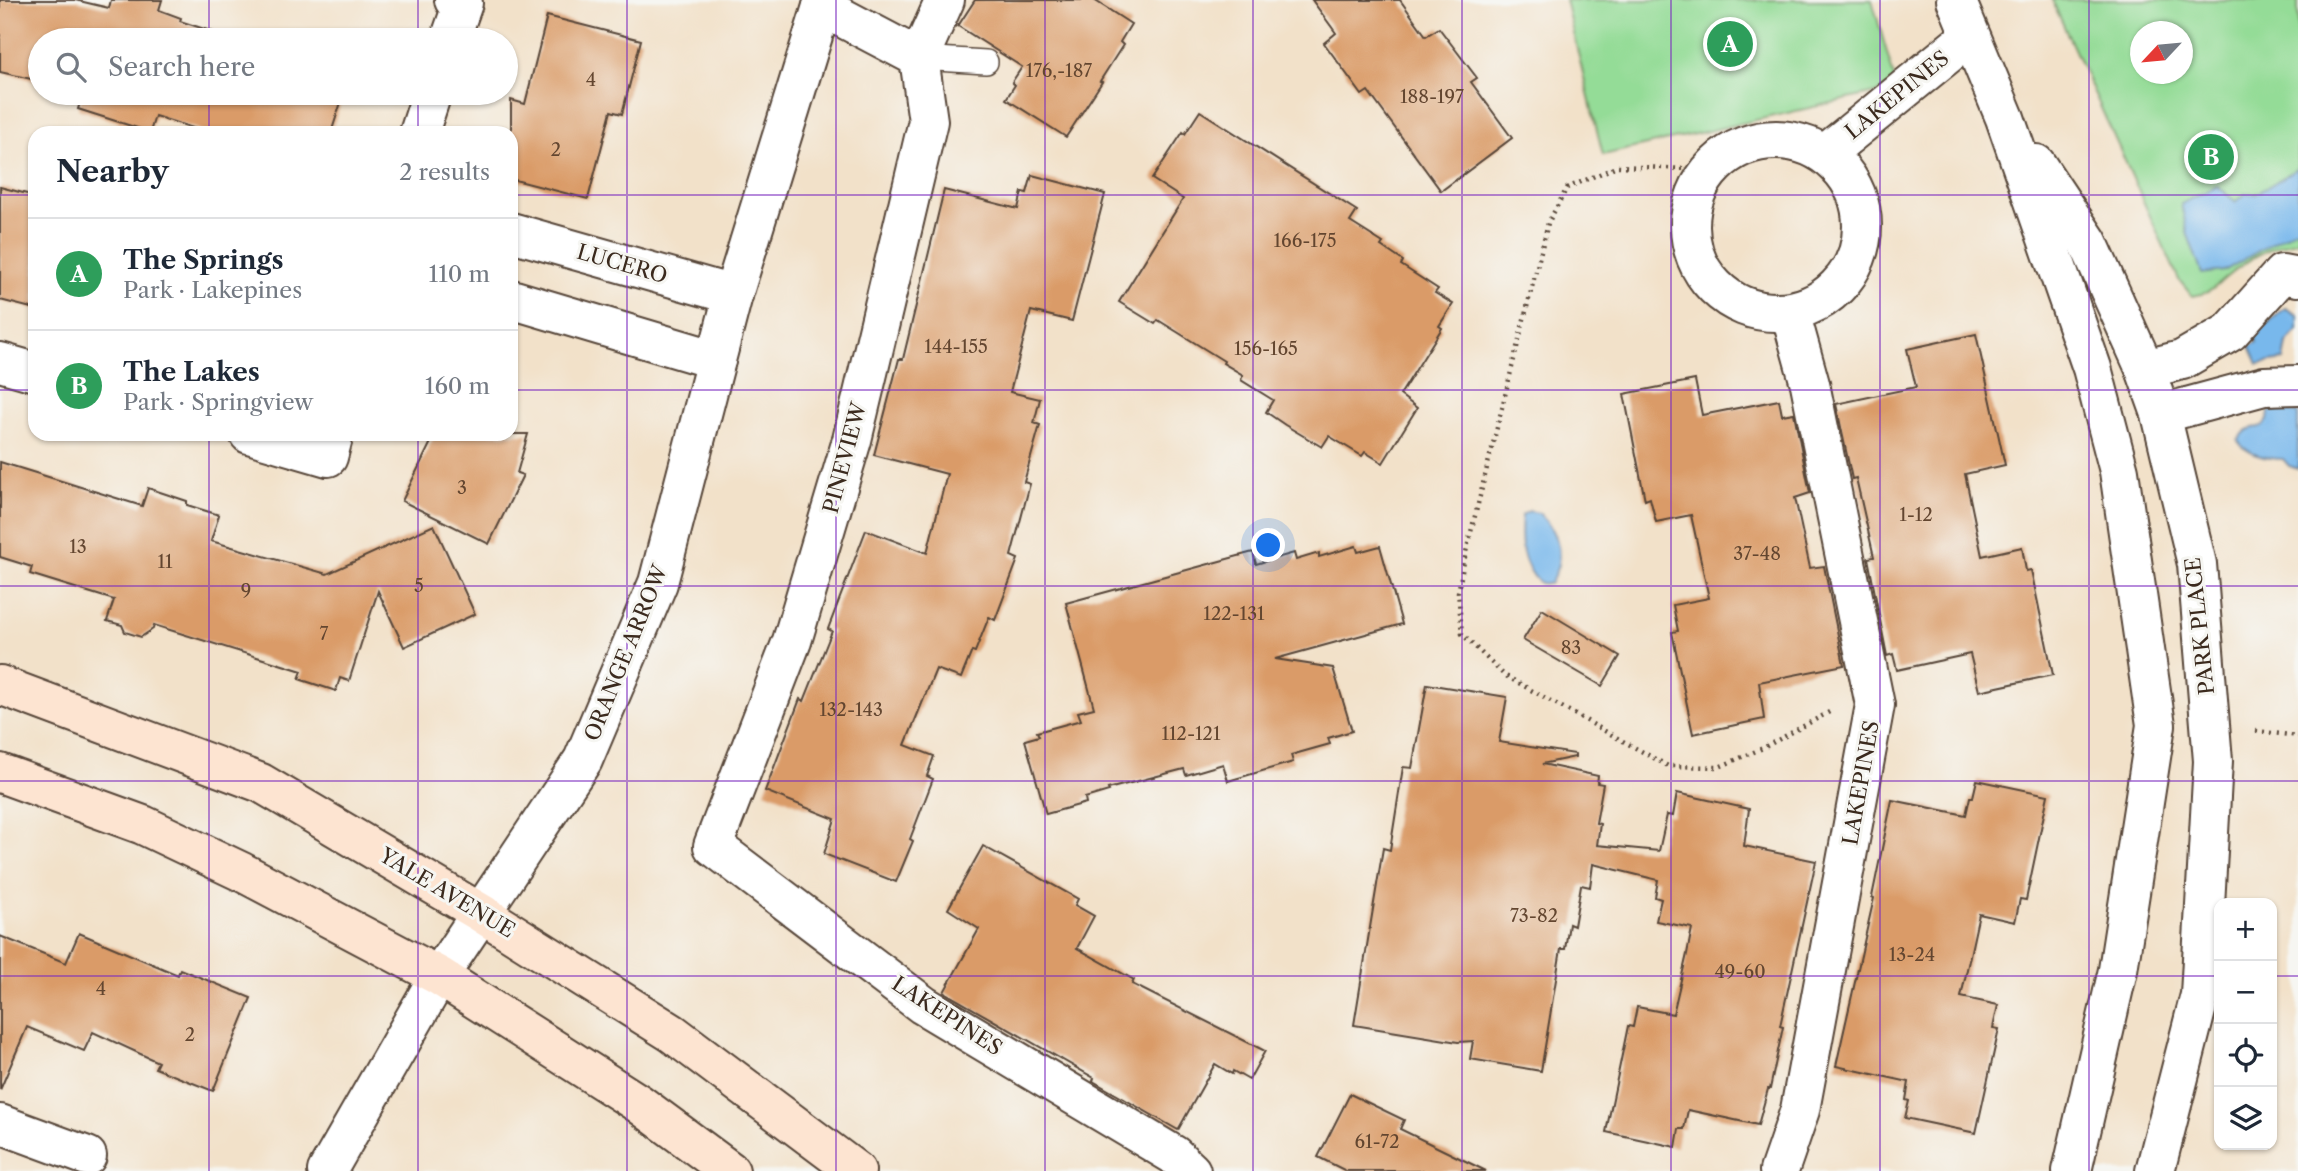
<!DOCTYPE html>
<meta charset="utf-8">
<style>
body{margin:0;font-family:"Libre Caslon Text",serif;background:#f6f6f7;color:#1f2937}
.controls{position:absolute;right:21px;bottom:21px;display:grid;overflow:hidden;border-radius:14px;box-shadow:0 2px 5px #0004}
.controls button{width:63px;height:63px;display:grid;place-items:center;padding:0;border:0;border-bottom:2px solid #e0e1e3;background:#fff;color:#1f2937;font:35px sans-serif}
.compass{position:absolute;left:2130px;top:21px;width:63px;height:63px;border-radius:50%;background:#fff;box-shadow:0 2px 5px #0004;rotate:244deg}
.you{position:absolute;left:1269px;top:546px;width:24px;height:24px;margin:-18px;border:5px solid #fff;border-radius:50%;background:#1a73e8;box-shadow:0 0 0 10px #1a73e833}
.badge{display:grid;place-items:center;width:46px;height:46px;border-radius:50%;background:#1a73e8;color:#fff;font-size:23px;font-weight:700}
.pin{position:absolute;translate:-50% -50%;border:4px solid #fff;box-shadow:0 2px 7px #0006}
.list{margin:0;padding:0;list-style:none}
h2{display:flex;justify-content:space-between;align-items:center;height:91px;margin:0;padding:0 28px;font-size:30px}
h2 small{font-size:23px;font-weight:400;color:#747a83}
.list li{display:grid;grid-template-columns:46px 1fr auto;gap:21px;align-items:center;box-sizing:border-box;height:112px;padding:0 28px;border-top:2px solid #e0e1e3}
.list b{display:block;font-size:26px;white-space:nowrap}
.list p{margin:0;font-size:23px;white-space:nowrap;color:#747a83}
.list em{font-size:23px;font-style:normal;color:#747a83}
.icon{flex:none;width:38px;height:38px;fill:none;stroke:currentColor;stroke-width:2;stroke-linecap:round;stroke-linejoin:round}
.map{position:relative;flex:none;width:2298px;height:1171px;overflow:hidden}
.search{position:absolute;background:#fff;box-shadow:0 2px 5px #0004;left:28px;top:28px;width:490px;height:77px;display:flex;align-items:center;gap:18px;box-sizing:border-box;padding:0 24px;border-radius:38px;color:#747a83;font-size:26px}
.panel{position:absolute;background:#fff;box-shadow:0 2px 5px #0004;left:28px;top:126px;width:490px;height:315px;border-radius:21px}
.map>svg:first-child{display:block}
.green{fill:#94dc97;stroke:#68835a;stroke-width:2;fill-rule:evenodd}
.water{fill:#78b8ec;stroke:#5a7185;stroke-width:2}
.building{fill:#da9b67}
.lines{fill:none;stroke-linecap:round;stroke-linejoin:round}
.service-casing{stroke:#564538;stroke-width:26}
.minor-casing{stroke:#564538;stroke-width:42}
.tertiary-casing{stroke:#564538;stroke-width:42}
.secondary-casing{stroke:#564538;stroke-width:42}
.path{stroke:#564538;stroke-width:4.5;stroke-dasharray:2 5;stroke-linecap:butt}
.service{stroke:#fff;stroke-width:23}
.minor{stroke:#fff;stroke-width:38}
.tertiary{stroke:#fff;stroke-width:38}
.secondary{stroke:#fde4d1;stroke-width:38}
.grid{fill:none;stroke:#7b2cbf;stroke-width:2;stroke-opacity:0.55}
.labels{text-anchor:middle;stroke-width:6;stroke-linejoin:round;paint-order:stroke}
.number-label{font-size:18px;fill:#634630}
.street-label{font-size:21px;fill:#3b2a1e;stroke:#f6f6f2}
</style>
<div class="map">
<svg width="2298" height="1171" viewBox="0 0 2298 1171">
<rect width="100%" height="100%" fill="#f6f6f2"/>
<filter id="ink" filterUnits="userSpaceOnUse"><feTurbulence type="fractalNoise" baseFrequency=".0143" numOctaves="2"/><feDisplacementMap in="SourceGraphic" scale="14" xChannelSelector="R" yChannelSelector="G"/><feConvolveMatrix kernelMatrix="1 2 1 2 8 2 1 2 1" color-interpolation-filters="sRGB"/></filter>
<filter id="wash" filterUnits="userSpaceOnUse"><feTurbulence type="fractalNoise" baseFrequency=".00686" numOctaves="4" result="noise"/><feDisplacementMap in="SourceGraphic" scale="28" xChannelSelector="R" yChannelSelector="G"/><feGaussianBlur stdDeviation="1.57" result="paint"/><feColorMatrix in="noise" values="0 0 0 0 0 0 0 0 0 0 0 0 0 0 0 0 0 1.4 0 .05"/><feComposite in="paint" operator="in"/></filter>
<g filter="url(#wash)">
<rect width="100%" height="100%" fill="#f2e1c9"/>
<!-- green -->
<g class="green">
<path d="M1565,0H1872L1897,88L1603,155Z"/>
<path d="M2052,0H2298V241C2274,244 2248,259 2229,275C2212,288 2216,292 2192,296L2179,280ZM2140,32H2182V74H2140Z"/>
</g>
<!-- water -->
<g class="water">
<path d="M2298,168V228L2224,271L2202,274L2188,235L2181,204L2217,186L2236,202L2246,193L2256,194Z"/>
<path d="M2285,308L2298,315V330L2287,343L2284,360L2258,364L2250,346L2257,342L2254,335Z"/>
<path d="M2269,411H2288L2298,414V469L2289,466L2283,459C2267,459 2247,455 2238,441C2245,430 2250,427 2262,427L2268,420Z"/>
<path d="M1529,511L1539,513C1559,534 1566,558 1550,584L1540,583C1520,564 1520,541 1522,515Z"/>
</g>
<g id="blocks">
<!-- building -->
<g class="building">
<path d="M0,0H75L109,8L111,0H162L159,10L181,18L180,21L238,40H40V81L0,72Z"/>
<path d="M975,0H1094L1131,24L1120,42L1123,45L1100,81L1102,82L1066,137L1006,99L1015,85L1012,82L1022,67L958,26Z"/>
<path d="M1312,0H1400L1426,36L1439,28L1477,78L1471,82L1512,138L1441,191L1368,91L1362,95L1324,43L1336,33Z"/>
<path d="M547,16L641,40L622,114L611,111L588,199L511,179V100L525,104Z"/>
<path d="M83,93H344L331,133H209L155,116L150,132L78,109Z"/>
<path d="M1200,111L1357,211L1350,222L1383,243L1381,246L1403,261L1401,265L1438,289L1435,293L1453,304L1439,326L1442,328L1400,395L1417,408L1383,463L1365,452L1362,456L1329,436L1322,447L1285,425L1266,412L1273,400L1241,380L1243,375L1223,363L1224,361L1158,320L1155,324L1119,302L1183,199L1152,179L1183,132L1185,134Z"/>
<path d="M1032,175L1105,194L1072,321L1031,311L1010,392L1040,399L1034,423L1040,425L1024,482L1030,484L1011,556L1018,559L995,620L989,617L975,652L972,651L961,678L936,669L905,745L934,756L927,776L933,779L910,839L913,841L896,882L824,854L835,819L765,791L800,699L804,701L832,631L828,629L866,530L927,553L947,474L874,455L899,359H903L944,190L1018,209L1022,192L1027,193Z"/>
<path d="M0,187L35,196V309L0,300Z"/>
<path d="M1976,334L2005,465L1965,474L1982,556L2022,547L2026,571L2031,570L2053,675L1979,691L1970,654L1897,670L1893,654L1887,656L1868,558L1874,557L1856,478L1852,479L1836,404L1916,387L1907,349Z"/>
<path d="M1695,380L1702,415L1779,400L1782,415L1794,413L1810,493L1795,498L1810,568L1824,566L1844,665L1759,682L1764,719L1693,734L1672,632L1678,631L1673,605L1709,598L1691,515L1656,522L1650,498L1645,500L1624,394Z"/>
<path d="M435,434H528L517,473L523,475L489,544L402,501Z"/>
<path d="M0,462L142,506L148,488L187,501V505L219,515L211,541L327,574L434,525L475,614L404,647L378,591L349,681L340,678L336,691L299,679L302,671L154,625L153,629L141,637L125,632L122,625L107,621L114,600L30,574L32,567L0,557Z"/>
<path d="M1356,546L1358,552L1380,546L1402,624L1275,659L1333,668L1352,731L1328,738L1330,744L1291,755L1293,762L1228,781L1223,764L1186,775L1184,769L1108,789L1109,791L1085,798L1086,803L1046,814L1025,740L1039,736L1037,732L1081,720L1078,712L1094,708L1066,603L1253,552L1256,564L1294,553L1296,560L1319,553V557Z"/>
<path d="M1542,609L1620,656L1602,686L1523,640Z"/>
<path d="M1427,684L1507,697L1499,742L1575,754V757L1542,764L1598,776L1597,783L1603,784L1596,823L1600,824L1597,845L1659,851L1667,815L1673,816L1677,793L1749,809L1744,846L1816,861L1780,1026L1783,1027L1770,1089H1768L1758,1125L1688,1110L1684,1129H1679L1676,1147L1606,1132L1628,1026L1633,1027L1637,1007L1673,1014L1687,954L1692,928L1656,921L1661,899L1655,897L1658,880L1593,864L1590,887L1581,885L1574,926L1569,924L1565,949H1561L1541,1071L1470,1059L1473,1041L1458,1042L1354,1025L1383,848L1390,850L1403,767L1412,768Z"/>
<path d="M1977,780L2048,795L2026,900L2020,899L2015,922L1979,914L1961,997L1998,1005L1993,1028L1999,1029L1976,1133L1905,1118L1909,1101L1906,1100L1909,1082L1836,1066L1874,898L1872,897L1892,800L1966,815L1970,797H1973Z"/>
<path d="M983,846L1078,899L1075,905L1094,916L1077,948L1134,980L1132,984L1265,1051L1249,1080L1233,1071L1232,1074L1215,1064L1178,1130L1093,1081L1094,1078L944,992L979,929L948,909Z"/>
<path d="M79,933L178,975L180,969L251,998L213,1091L155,1068L158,1062L93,1032L84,1051L27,1027L0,1090V936L66,963Z"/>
<path d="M1350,1094L1404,1120L1400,1129L1486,1171H1346L1318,1157Z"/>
</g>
</g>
</g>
<g filter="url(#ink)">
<use href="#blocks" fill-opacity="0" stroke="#564538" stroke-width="2"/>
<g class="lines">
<defs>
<path id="service" d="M919,58L986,62"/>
<g id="minor">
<path d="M945,0L919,58L928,121L852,440L792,641L713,846L923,1005L1174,1155L1191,1171"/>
<path d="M822,7L919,58"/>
<path d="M450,40L463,3L454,0"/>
<path d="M419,133L432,93"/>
<circle cx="1776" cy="226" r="86"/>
<path d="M1825,154L1970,36"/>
<path d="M511,232L733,295"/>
<path d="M511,299L716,360"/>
<path d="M0,362L35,372"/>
<path d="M2145,369L2182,360L2230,332L2282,274L2298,277"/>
<path d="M2161,414L2264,386L2298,385"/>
<path d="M249,434L328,457L334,434"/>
<path d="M481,913L583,760L658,583L733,295L824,0"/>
<path d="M0,1124L87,1156"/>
<path d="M1779,1171L1800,1110L1875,705L1810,384L1790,312"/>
</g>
<g id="tertiary">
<path d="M1956,0L2005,118L2092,368L2119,471L2156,725L2118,970L2072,1171"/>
<path d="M2036,164L2088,242L2145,369L2161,414L2197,564L2213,761L2200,995L2155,1171"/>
<path d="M327,1171L439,976L481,913"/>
</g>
<g id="secondary">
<path d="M0,685L261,783L481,913L672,1033L856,1171"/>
<path d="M0,773L143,825L242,872L439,976L638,1103L730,1171"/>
</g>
</defs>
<!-- service casing -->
<use href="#service" class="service-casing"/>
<!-- minor casing -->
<use href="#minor" class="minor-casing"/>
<!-- tertiary casing -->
<use href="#tertiary" class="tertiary-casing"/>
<!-- secondary casing -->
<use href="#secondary" class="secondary-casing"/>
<!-- path -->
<g class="path">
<path d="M1711,170L1618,166L1567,188L1548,223L1466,552L1458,592L1462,634L1504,675L1668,766L1719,767L1763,748L1833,710"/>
<path d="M2256,731L2298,736"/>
</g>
<!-- service -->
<use href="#service" class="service"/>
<!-- minor -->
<use href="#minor" class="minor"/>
<!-- tertiary -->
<use href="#tertiary" class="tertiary"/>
<!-- secondary -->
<use href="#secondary" class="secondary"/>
</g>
</g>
<!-- grid -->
<path class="grid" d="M209,0V40M418,0V40M627,0V1171M836,0V1171M1045,0V1171M1253,0V1171M1462,0V1171M1671,0V1171M1880,0V1171M2089,0V1171M209,93V133M418,93V133M0,195H35M511,195H2298M0,390H35M511,390H2298M209,434V1171M418,434V1171M0,586H2298M0,781H2298M0,976H2219M2272,976H2298"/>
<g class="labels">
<!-- number labels -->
<g class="number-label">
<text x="1059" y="77">176,-187</text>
<text x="591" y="86">4</text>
<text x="1432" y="103">188-197</text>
<text x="556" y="156">2</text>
<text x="1305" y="247">166-175</text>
<text x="956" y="353">144-155</text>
<text x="1266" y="355">156-165</text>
<text x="462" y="494">3</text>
<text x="1916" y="521">1-12</text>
<text x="78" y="553">13</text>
<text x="1757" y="560">37-48</text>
<text x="165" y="568">11</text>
<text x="419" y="592">5</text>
<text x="246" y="597">9</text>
<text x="1234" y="620">122-131</text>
<text x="324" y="640">7</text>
<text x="1571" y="654">83</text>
<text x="851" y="716">132-143</text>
<text x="1191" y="740">112-121</text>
<text x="1534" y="922">73-82</text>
<text x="1912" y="961">13-24</text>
<text x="1740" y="978">49-60</text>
<text x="101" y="995">4</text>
<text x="190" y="1041">2</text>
<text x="1377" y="1148">61-72</text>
</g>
<!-- street labels -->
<g class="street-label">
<text transform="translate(1897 95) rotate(-39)" y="7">LAKEPINES</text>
<text transform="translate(622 264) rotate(16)" y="7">LUCERO</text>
<text transform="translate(845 458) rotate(-75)" y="7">PINEVIEW</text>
<text transform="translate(2200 626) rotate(-96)" y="7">PARK PLACE</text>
<text transform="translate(626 653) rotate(-68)" y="7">ORANGE ARROW</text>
<text transform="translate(1861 783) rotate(-80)" y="7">LAKEPINES</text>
<text transform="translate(447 893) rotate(31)" y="7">YALE AVENUE</text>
<text transform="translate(947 1016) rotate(33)" y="7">LAKEPINES</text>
</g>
</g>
</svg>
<div class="controls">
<button>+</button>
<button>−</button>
<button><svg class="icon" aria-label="locate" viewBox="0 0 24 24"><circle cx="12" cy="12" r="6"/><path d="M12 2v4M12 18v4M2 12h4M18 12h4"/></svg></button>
<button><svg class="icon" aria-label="layers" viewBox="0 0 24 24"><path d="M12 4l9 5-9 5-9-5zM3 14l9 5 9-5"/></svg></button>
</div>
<svg class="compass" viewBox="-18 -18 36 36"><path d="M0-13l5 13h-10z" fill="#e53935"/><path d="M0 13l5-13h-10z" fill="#747a83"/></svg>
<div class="you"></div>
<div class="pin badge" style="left:1730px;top:44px;background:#2e9e5b">A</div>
<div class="pin badge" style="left:2211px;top:157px;background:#2e9e5b">B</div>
<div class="search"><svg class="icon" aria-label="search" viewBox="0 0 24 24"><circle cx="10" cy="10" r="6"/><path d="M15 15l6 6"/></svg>Search here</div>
<section class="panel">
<h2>Nearby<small>2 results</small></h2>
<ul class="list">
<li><span class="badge" style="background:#2e9e5b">A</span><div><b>The Springs</b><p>Park · Lakepines</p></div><em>110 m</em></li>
<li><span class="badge" style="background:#2e9e5b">B</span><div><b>The Lakes</b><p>Park · Springview</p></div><em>160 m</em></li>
</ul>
</section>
</div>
